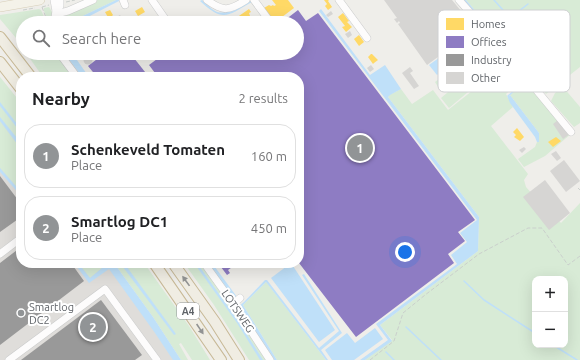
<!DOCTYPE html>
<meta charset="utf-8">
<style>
body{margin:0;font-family:Ubuntu,sans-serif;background:#f6f6f6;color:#202124}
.controls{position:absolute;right:12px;bottom:12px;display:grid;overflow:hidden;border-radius:8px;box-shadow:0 4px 16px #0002}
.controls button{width:36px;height:36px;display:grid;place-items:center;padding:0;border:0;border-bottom:1px solid #e0e0e0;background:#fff;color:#202124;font:20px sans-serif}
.you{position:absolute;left:405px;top:252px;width:14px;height:14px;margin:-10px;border:3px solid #fff;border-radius:50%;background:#1a73e8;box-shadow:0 0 0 6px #1a73e833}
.badge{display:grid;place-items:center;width:26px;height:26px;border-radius:50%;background:#919496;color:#fff;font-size:13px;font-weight:700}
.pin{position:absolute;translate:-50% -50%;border:2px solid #fff;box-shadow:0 1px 4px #0006}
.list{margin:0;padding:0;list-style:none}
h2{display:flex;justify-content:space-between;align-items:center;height:52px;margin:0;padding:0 16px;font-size:17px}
h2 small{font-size:13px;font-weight:400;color:#757577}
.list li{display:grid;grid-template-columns:26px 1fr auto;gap:12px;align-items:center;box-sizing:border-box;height:64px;margin:0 8px 8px;padding:0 8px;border:1px solid #e0e0e0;border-radius:16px}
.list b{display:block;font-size:15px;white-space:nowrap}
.list p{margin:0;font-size:13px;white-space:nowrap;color:#757577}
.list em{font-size:13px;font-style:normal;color:#757577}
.icon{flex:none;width:22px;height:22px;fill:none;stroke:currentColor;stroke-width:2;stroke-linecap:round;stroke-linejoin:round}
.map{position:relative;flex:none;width:580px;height:360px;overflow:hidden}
.search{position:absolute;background:#fff;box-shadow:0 4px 16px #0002;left:16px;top:16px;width:288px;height:44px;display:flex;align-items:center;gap:10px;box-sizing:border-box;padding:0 14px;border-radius:22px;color:#757577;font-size:15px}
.panel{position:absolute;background:#fff;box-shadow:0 4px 16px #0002;left:16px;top:72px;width:288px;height:196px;border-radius:16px}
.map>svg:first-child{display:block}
.industrial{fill:#dfddda}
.green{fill:#d8ebd6;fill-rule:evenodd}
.water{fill:#bfe0f9}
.homes{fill:#ffd966}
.offices{fill:#8e7cc3}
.industry{fill:#999}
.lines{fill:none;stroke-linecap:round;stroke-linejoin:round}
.stream{stroke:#bfe0f9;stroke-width:1.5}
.building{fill:#d6d5d3}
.minor-casing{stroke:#cbcccc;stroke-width:8}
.major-casing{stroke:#d7ceb8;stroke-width:10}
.highway-casing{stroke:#c8b996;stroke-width:12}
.path{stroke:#cacfcc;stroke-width:1;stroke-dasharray:4 2;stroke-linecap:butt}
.minor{stroke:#fdfcfc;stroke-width:7}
.major{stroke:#f4f2e9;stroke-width:9}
.highway{stroke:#f0ede3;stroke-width:10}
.oneway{fill:#929393}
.poi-dot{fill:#919496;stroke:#fff;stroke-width:1.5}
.labels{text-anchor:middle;stroke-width:4;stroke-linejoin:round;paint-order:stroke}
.shield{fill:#fff;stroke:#8f9295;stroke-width:1}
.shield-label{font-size:10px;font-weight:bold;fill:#5f6368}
.poi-label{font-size:11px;fill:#5f6368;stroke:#fff;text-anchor:start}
.street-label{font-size:11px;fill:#5f6368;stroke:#fff}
.key{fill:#fff;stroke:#cfd0d2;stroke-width:1}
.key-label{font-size:11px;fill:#5f6368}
</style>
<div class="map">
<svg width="580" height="360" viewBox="0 0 580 360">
<rect width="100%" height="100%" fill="#efeeea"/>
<!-- industrial -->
<path class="industrial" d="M0,120L21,147V263H110L178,360H0Z"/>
<!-- green -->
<g class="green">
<path d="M96,0H116L68,23H58L62,18Z"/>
<path d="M466,0H580V67L546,94Z"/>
<path d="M49,7L52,12L51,23H49L44,11V8Z"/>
<path d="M39,9L41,10L47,23H23V49L16,38L0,19V15Z"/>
<path d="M488,41L521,81L506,94L513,107L491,126L528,174L524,180L526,187L541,204L550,210L561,223L580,203V360H365L392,340L380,325L478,251L479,217L388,97L389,95L401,89L412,104L433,90L448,110L501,68L499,66L449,108L441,98L454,87L456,90L460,87L464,90L492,67V65L477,47L481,44L497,62L484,44ZM535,279H565V345H535Z"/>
<path d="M26,53H56L74,77H43Z"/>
<path d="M448,72L455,81L444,90H440L435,82Z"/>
<path d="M0,77L21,103V146L0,119Z"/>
<path d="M522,78L572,133L545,156L524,167L518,159L535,147L537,142H539V133L510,95L520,85Z"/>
<path d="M563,87L580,107V123L574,127L551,101L555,93Z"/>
<path d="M0,121L21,149V192L0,168Z"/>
<path d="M78,263H108L90,278Z"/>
<path d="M114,263H144L189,326L210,360H192L181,343L179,344L188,360H181L153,317Z"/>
<path d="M184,263H201L229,301L267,360H249L214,305Z"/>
<path d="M266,282L267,283L326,360H277L243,305Z"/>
</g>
<!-- water -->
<g class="water">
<path d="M116,0H121L76,23H68Z"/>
<path d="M202,0C207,4 212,10 217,12C228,15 241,5 250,0L252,2C226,17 223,22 200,1Z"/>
<path d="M461,0H466L533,78L531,80Z"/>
<path d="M321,9L370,75L385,65L401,89L390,95L388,97L479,217V220L478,251L380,325L392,341L365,360H360L388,340L376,324L457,264L451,255L467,242L460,233L477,220L319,11Z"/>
<path d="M475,32L481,40L437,75L429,65Z"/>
<path d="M64,53H72L89,77H82Z"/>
<path d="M510,95L539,133V142H537L535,137L510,103L508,98Z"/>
<path d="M0,102L21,129V133L0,106Z"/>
<path d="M0,117L21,143V149L0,121Z"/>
<path d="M0,168L21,192V196L0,172Z"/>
<path d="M74,263H78L90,278L108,263H114L153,317L181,360H173L155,333L109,269L89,283Z"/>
<path d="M120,263H124L176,334L174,335Z"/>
<path d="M194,263H197L239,322L263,360H260L237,323Z"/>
<path d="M208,263H212L237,297L234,299Z"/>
<path d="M291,263L335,330L319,342L271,278Z"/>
<path d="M304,274L342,333L321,350L328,360H326L266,282L243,305L277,360H273L239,306L244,302L265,280H267L319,348L339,331L302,275Z"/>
<path d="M375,328L383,339L354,360H332L325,350L347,333L355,343Z"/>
</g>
<!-- homes -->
<g class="homes">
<path d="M272,0H288L294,8L274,23L264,8L269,5L271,6L273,5L274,6L276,5Z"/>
<path d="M324,0H329L328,1L332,7L328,10L325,6L327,4Z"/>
<path d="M142,7L145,12L138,16L135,11Z"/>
<path d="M249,9L251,12L249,13L250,16L246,18L248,21L245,23H235L238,21L236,18Z"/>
<path d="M110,10L113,15L109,19L105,12Z"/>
<path d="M343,13L349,21L347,22L352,27L346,32L342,27L345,26L338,17Z"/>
<path d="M359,35L364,42L359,46L354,39Z"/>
<path d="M371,54H372L378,60L374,63L373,64L368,57Z"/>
<path d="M517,128L524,137L520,141L514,137L516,135L513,132Z"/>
<path d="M556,137L561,141L553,147L548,142Z"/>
</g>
<!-- offices -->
<g class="offices">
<path d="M298,10L306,21L318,13L475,220L458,232L465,241L448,254L454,263L356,337L299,263V77H158L149,65L165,53H207V54L209,53H246L248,55L250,53H297V23H288L285,20Z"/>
<path d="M105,53H130L149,77H97L88,66Z"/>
<path d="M218,263H238L228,270L230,273L227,275Z"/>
</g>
<!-- industry -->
<g class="industry">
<path d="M251,19L254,23H245Z"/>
<path d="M0,176L21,204V217L0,232Z"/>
<path d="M21,247V263H71L84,281L0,345V263Z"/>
<path d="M101,300L142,355L135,360H21Z"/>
</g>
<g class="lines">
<!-- stream -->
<g class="stream">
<path d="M494,0L510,18"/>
<path d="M495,30L528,4"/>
<path d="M509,98L508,96L521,85"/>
<path d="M464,281L484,300L535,333"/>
<path d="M406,327L441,360"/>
<path d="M553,345L577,360"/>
<path d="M386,352L394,360"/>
</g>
</g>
<!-- building -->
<g class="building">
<path d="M384,0H452L476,29L427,65L398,24L400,23L399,21L397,23L394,19L397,18Z"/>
<path d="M331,11L333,14L328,17L326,15Z"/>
<path d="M120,15L123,20L118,23L115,18Z"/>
<path d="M350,31L352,35L348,38L345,34Z"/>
<circle cx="88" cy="60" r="4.5"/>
<path d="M371,65L374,69L370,72L367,68Z"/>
<path d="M410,67L413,71L410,73L419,86L414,89L402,73Z"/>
<path d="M558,120L570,134L563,139L553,124Z"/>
<path d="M524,147L526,149L522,153L519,150Z"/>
<path d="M556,151L561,158L557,161L551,154Z"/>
<path d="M564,160L580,181L566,192L550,171Z"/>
<path d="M545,180L570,213L549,230L523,197Z"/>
</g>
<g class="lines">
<defs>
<g id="minor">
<path d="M54,0L56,11"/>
<path d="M123,0L125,5"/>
<path d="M152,0L168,23"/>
<path d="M207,0C223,12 229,11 246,0"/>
<path d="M254,0L271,23"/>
<path d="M339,0L367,38"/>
<path d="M459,0L510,58L571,132"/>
<path d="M56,14L68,11L93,0"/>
<path d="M54,23L56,11L60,6V0"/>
<path d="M59,53L77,77"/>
<path d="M0,254L21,238"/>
<path d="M204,263L232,302L270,360"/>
<path d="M233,304L240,298"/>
<path d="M9,360L105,289L157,360"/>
</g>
<path id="major" d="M0,7L40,0"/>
<g id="highway">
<path d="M0,37L31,77"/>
<path d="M0,62L21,89"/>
<path d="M154,263L221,360"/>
<path d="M173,263L215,322L239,360"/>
</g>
</defs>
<!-- minor casing -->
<use href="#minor" class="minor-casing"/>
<!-- major casing -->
<use href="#major" class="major-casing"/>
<!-- highway casing -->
<use href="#highway" class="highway-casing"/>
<!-- path -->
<g class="path">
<path d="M66,2L75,0"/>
<path d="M42,7L49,5"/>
<path d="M42,7L48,23"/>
<path d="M23,10L35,8"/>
<path d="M578,188L580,190"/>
<path d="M370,360L394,341L403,313L425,295L479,254L528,228H542L568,265L580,256"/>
</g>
<!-- minor -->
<use href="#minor" class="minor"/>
<!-- major -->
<use href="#major" class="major"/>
<!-- highway -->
<use href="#highway" class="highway"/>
</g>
<!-- one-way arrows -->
<defs><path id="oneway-solid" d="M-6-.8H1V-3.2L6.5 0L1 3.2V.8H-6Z"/></defs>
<g class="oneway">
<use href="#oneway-solid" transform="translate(186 281) rotate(-126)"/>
<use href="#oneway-solid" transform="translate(200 329) rotate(56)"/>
</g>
<!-- markers -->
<circle class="poi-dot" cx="21" cy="313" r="4"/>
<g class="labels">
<!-- shield labels -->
<rect class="shield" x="177" y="303" width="22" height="16" rx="3"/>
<g class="shield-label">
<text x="188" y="315">A4</text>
</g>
<!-- poi labels -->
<g class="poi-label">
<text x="29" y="311">Smartlog<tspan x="29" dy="13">DC2</tspan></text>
</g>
<!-- street labels -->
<g class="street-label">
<text transform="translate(238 311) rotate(56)" y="4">LOTSWEG</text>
</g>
</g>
<!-- legend -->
<rect x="438" y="10" width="132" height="82" rx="6" class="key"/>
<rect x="446" y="18" width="18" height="12" fill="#ffd966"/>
<rect x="446" y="36" width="18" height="12" fill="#8e7cc3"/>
<rect x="446" y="54" width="18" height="12" fill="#999"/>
<rect x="446" y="72" width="18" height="12" fill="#d6d5d3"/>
<g class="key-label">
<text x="471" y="28">Homes</text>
<text x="471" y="46">Offices</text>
<text x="471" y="64">Industry</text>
<text x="471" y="82">Other</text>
</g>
</svg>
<div class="controls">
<button>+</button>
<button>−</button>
</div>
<div class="you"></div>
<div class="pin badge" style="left:360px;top:148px">1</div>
<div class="pin badge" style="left:93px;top:327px">2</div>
<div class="search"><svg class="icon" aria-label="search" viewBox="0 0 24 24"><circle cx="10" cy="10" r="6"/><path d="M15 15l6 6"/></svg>Search here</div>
<section class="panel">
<h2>Nearby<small>2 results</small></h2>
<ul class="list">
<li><span class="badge">1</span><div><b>Schenkeveld Tomaten</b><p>Place</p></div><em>160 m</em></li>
<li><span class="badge">2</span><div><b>Smartlog DC1</b><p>Place</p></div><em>450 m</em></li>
</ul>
</section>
</div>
